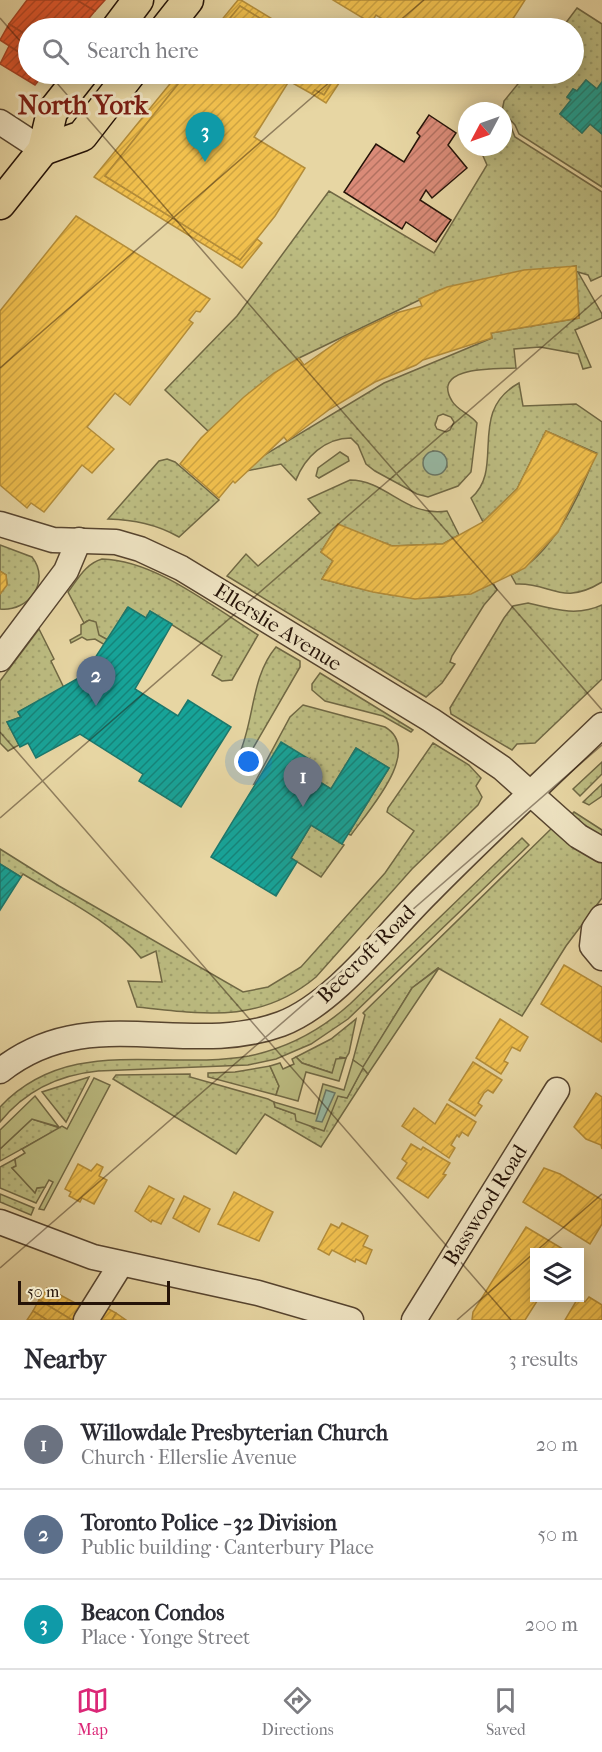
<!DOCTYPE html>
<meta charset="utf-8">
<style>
body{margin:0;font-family:"IM FELL French Canon",serif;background:#f2f2f3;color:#2b2b33}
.controls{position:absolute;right:18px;bottom:18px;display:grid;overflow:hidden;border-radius:0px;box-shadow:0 3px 15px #0003}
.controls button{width:54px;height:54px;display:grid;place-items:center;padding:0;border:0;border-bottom:2px solid #e1e1e2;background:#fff;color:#2b2b33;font:30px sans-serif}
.compass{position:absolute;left:458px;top:102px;width:54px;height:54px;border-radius:50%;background:#fff;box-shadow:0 3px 15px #0003;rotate:229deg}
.scale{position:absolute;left:18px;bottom:15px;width:152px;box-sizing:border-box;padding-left:6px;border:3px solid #251308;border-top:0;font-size:16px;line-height:21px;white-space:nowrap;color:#251308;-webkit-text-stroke:4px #efe4c3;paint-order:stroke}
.you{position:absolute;left:249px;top:762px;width:21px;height:21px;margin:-15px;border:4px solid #fff;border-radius:50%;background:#1a73e8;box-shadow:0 0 0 9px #1a73e833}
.badge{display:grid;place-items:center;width:39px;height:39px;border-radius:50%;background:#db2777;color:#fff;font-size:20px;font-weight:700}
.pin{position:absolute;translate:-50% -50px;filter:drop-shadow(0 2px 3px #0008)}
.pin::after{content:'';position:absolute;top:32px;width:21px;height:18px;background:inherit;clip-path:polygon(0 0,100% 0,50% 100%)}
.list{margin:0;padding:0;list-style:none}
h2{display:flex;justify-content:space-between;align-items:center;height:78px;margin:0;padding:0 24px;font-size:26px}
h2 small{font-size:20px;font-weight:400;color:#7c7c81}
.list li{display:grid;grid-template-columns:39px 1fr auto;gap:18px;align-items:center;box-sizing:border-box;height:90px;padding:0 24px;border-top:2px solid #e1e1e2}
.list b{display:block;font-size:22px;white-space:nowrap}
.list p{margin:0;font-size:20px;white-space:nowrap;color:#7c7c81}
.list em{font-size:20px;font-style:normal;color:#7c7c81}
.icon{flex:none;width:33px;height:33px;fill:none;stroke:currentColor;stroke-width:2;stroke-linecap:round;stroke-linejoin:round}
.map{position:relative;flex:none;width:602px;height:1320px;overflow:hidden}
.search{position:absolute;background:#fff;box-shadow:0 3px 15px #0003;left:18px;right:18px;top:18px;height:66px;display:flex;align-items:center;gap:15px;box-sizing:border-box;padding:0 21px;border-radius:33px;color:#7c7c81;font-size:22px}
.sheet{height:348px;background:#fff}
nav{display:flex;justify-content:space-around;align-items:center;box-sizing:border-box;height:84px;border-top:2px solid #e1e1e2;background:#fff;font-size:16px;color:#7c7c81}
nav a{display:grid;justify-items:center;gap:3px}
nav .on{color:#db2777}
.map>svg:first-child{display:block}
.grass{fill:url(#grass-dots);stroke:#706844;stroke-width:1.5;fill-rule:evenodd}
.garden{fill:#bcbc81;stroke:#706844;stroke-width:1.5}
.water{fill:#97b9a4;stroke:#697766;stroke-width:1.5}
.homes{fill:url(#homes-hatch);stroke:#b48d39;stroke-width:1.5}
.shops{fill:url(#shops-hatch);stroke:#ab4323;stroke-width:1.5}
.public{fill:url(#public-hatch);stroke:#1b786d;stroke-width:1.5}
.building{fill:url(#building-hatch);stroke:#251308;stroke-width:1.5}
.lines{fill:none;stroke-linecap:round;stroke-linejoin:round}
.minor-casing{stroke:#56442f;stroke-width:27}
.major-casing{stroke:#251308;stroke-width:33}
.minor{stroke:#efe4c3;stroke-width:24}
.major{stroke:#e7d6a3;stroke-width:30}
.ticks{fill:none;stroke:#251308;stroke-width:1.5;stroke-opacity:0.45}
.labels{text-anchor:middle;stroke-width:6;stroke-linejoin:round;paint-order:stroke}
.street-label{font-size:21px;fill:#251308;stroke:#efe4c3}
.district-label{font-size:27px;font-weight:bold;fill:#7a1f14;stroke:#efe4c3}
</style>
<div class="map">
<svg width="602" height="1320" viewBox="0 0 602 1320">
<defs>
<pattern id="grass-dots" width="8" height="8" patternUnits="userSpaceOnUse" patternTransform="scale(1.5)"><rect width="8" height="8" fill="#bcbc81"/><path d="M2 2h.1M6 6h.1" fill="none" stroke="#a1a16e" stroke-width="1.8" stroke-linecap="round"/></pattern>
<pattern id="homes-hatch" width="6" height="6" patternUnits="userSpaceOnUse" patternTransform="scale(1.5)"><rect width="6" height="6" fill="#f2c14e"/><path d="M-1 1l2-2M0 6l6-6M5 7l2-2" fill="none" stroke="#cfa543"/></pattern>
<pattern id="shops-hatch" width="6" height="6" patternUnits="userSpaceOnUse" patternTransform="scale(1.5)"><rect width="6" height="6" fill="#e4572e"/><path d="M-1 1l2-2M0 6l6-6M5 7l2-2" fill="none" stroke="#b94725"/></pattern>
<pattern id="public-hatch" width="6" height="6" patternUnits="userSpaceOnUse" patternTransform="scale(1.5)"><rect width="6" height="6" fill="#17a398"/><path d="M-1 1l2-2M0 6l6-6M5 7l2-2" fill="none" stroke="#15847a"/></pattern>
<pattern id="building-hatch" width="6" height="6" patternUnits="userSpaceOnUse" patternTransform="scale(1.5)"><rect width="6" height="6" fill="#da8b78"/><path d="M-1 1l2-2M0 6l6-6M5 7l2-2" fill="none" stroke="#b17060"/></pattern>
</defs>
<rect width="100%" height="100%" fill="#e7d6a3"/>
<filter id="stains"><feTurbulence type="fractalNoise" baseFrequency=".00333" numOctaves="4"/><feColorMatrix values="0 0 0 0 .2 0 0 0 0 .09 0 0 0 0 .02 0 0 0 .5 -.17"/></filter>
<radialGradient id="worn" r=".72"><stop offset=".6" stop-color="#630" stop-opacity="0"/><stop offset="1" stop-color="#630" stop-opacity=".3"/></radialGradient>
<!-- grass -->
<g class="grass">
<path d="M577,8L602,24V82L597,89L586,80L577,91L573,89L567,97L571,100L560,114L582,133L590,124L602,134V187L519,134L515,125L502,111L504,101L526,74H574V28H562Z"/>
<path d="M503,122L511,127L515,137L602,192V276L591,281L588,275L578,272L602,314V318L575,330L591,367L583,369L578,354L540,347L514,349L516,368C499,369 430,365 452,401C457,410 470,414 477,423L471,472L458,486L428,497L417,494L375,471L366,464L358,445L351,438C325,438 305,457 296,480L281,464L246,471L261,457L384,383L492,338L491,333L579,318L576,266L440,290L299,358L208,431L165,390L237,316L329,191L434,253L487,165L479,147H503ZM443,414L451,417L454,422L450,430L446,432L437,429L435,425L438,416ZM433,451L444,455L447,467L426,470L424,458Z"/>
<path d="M519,383L523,406L576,404L602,422V582C561,607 551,582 516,584L511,575C553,555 580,495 596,453L546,431L517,489L483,522L471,498C506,469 466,412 519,383Z"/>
<path d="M167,459L175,462L219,500L179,537C156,524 134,520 108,519L159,461Z"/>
<path d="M350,480C387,480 406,518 447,511L459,535L443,544L392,546L338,525L321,552L333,561L322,579C380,594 438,610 493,583L497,590L484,605L452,656L450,662L455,664L442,683L426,697L227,576L246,554L258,566L320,513L308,499Z"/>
<path d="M0,545L32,557C51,581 29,612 0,609V594L7,584L6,575L0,571Z"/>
<path d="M102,559C155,560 213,607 258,635L232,680L222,681L212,675L222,656L150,611L146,618L127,608L108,640L98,635L87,621L84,623L68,592C78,579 85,564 102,559Z"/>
<path d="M528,603C553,609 577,617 602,605V679L535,743L517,744L512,750L451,714L450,708L504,618L513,606Z"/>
<path d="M39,629L54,659L51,661L64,688L18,712L21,717L7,722L19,745L8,751L0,743V681Z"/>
<path d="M276,647L300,661V667L245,762L238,757C255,721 250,678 276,647Z"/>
<path d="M320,673L413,730L411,732L383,716L325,701L312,690V684Z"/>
<path d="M303,705L385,727C424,750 368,811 351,835L348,834L389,768L356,748L331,789L302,771L309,759L254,784L290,717Z"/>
<path d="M433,743L469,765L481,778L476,786L482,797L478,805L412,869L316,977C260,1024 204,1014 137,1007L128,981L162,982L156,951L141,958C110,920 64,899 23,874L21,877L0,864V849L59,886L243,992L268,987L301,967L385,873L414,831L387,812L388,808Z"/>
<path d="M602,762V774L580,796L573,789Z"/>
<path d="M602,784V796L589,805L583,802Z"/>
<path d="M574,812L602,830V840L570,816Z"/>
<path d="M311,825L344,845L321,877L291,858Z"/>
<path d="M554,826L570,842L602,863V898L566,946L522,1016L438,968L412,988L363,1068L368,1074L321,1147L265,1114L236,1154L113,1079L116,1075L190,1074V1077L268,1099L274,1102L275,1107L295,1114L314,1129L338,1096L347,1098L363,1068L353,1060L365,1015L363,1013Z"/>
<path d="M522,838L529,845L348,1019L311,1044L276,1059L248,1065L98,1071C58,1075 25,1091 0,1122V1107C69,1034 162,1071 249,1056C288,1048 321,1030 350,1004Z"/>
<path d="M356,1019L349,1053L346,1058L340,1057L332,1073L302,1063L296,1057L331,1039Z"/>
<path d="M270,1066L279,1086L276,1095L208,1077V1073L235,1072Z"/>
<path d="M89,1077L66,1122L42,1092Z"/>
<path d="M32,1119L60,1128L0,1161V1149Z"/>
<path d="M15,1159L16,1166L12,1168L35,1192L37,1188L45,1187L36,1203L0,1188V1167Z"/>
<path d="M0,1194L34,1208L31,1215L0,1202Z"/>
</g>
<!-- garden -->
<g class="garden">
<path d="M340,452L348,457L349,461L319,478L316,476L318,468Z"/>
<path d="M89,620L96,622L99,635L108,640L105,645L95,639L87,640L82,637L71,643L70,640L81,634V625Z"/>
<path d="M439,968L368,1074L363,1068L347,1098L338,1096L324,1131L296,1121L295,1114L275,1107L274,1102L315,1114L323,1084L344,1090L353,1060L363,1067L412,988Z"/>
<path d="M296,1057L302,1063L332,1073L336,1059L346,1058L339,1081L306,1072L298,1101L276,1095L279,1086L270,1066L280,1063L283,1069L294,1064L292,1059Z"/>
<path d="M94,1078L110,1085L44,1210L39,1209L53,1182L49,1180L45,1187L37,1188L35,1193L12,1168L16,1166L15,1159L25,1153L22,1149L62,1126L67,1129Z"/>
<path d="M35,1096L59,1127L32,1119L0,1149V1130Z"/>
</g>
<!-- water -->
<g class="water">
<circle cx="435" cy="463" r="12"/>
<path d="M326,1090L335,1093L322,1122L316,1121Z"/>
</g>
<!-- homes -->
<g class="homes">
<path d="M238,0H241L287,28H276L240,6L222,28H215Z"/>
<path d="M333,0H525L507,28H397L376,15L371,23Z"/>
<path d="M240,6L276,28H222Z"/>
<path d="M178,74H186L105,176L240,260L257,239L262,243L242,268L94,177Z"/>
<path d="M186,74H337L324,95L315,90L312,94L289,81L254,137L305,168L275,216L240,260L105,176Z"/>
<path d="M337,74H345L326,103L312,94L315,90L324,95Z"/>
<path d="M76,216L210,299L200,312L196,311L189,320L193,323L130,405L115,393L87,427L114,449L92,473L82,465L44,512L31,503L27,508L0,485V311Z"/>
<path d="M576,266L579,318L491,333L492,338L423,360L416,365L375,382L330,409L287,441L284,437L235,483L233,481L219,498L180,464L201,438L244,397L274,373L299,358L304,365L343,338L396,313L422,306L419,299L447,287L524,270Z"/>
<path d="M546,431L597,454L558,532L525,568L471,594L415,599L373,592L322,579L333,561L321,552L338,524L392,546L443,544L483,522L517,489Z"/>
<path d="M0,571L6,575L7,585L0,594Z"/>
<path d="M564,965L602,987V1042L541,1004Z"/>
<path d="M500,1019L528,1037L520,1051L512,1047L504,1061L508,1063L501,1074L476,1058Z"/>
<path d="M473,1062L502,1080L493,1093L488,1090L484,1093L478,1103L482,1106L475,1116L449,1100Z"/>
<path d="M596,1093L602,1097V1149L601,1145L586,1139L574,1127Z"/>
<path d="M447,1104L476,1122L468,1136L462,1132L459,1137L457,1135L451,1145L455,1148L449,1158L402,1126L414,1108L435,1124Z"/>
<path d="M411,1144L421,1150L423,1147L450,1163L443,1174L446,1175L428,1198L397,1178L407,1163L402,1159Z"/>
<path d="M78,1164L91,1171L97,1164L103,1167L99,1176L107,1180L94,1204L82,1198L80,1202L69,1196L71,1192L65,1189Z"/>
<path d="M544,1168L560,1174L602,1200V1224L590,1244L523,1202Z"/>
<path d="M149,1186L174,1199L161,1224L152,1220L151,1222L135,1211Z"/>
<path d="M234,1192L273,1212L259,1241L218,1224Z"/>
<path d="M184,1196L210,1209L199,1232L173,1218Z"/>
<path d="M342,1223L368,1236L363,1246L372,1250L366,1264L356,1259L355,1262L332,1250L329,1255L318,1249L331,1224L339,1228Z"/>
<path d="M526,1227L568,1252H534V1298H539L525,1320H472L473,1312Z"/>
<path d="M47,1288L81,1306L72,1320L39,1300Z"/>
<path d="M589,1297L602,1305V1320H565L578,1298L585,1302Z"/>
<path d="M39,1300L72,1320H47L33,1311Z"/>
<path d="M105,1307L116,1313L112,1320H97Z"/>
<path d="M33,1311L47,1320H27Z"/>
<path d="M116,1313L126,1320H112Z"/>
</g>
<!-- shops -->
<g class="shops">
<path d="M27,0H77L95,11L81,28H28V36L9,24Z"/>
<path d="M77,0H105L95,11Z"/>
<path d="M9,24L28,36V58L0,40Z"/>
<path d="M9,46L28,58V74H44L35,85L0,64Z"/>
</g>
<!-- public -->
<g class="public">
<path d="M586,80L597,89L602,82V134L590,124L582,133L560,114L571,100L567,97L573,89L577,91Z"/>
<path d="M128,607L146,618L150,611L172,624L135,689L178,716L188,700L231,727L181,807L139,781L143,774L80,734L36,758L28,743L20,747L7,722L21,717L18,712L84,675Z"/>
<path d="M281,742L309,759L302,771L331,789L356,748L389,768L342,844L311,825L291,858L297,862L276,896L211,857Z"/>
<path d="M0,864L21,877L0,910Z"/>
</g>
<!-- building -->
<path class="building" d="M429,115L456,133L448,145L467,168L432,198L426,190L420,200L451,220L436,242L406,222L402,229L344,192L376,144L404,162L420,136L417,133Z"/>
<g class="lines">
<defs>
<g id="minor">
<path d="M0,122L43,150"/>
<path d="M0,524L53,540L116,542L140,549L181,568L431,720L502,768L578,836L602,850"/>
<path d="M0,659L66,571L79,540"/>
<path d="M602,917L594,929L592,946L602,958"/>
<path d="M0,1071C89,1000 185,1059 281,1024C335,1004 387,933 429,892C485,835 544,781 602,725"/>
<path d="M0,1222L93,1257L258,1293L351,1320"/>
<path d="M86,1320L121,1264"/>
<path d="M414,1320L557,1090"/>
</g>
<g id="major">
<path d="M117,28L138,0"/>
<path d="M166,28L188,0"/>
<path d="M43,150L82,136L130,74"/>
<path d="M0,204L43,150L52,112L82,74"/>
</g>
</defs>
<!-- minor casing -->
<use href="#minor" class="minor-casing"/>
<!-- major casing -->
<use href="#major" class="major-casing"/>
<!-- minor -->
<use href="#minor" class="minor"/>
<!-- major -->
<use href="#major" class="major"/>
</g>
<!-- ticks -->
<path class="ticks" d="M0,18L28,50M391,28L424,0M49,74L602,710M0,368L339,74M0,732L511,1320M0,818L602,295M535,1252L602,1194M0,1268L602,745M457,1320L534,1253"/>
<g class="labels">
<!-- street labels -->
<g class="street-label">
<text transform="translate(278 627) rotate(32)" y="7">Ellerslie Avenue</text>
<text transform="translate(366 954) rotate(-45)" y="7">Beecroft Road</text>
<text transform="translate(485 1205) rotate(-58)" y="7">Basswood Road</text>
</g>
<!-- district labels -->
<g class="district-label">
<text x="83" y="114">North York</text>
</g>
</g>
<rect width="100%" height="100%" filter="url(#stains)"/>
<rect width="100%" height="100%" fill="url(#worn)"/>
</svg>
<div class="controls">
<button><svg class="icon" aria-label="layers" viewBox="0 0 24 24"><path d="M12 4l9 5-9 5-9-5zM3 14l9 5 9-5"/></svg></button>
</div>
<svg class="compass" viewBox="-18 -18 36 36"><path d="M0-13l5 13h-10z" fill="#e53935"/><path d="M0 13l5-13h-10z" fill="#7c7c81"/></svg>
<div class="scale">50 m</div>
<div class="you"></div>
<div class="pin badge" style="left:303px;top:807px;background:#6b7280">1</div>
<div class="pin badge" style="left:96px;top:706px;background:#5c6f8a">2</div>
<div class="pin badge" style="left:205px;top:162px;background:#0f9aa8">3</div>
<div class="search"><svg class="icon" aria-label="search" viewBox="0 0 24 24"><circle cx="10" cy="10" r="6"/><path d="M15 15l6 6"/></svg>Search here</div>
</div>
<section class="sheet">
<h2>Nearby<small>3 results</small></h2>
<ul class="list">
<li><span class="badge" style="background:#6b7280">1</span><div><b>Willowdale Presbyterian Church</b><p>Church · Ellerslie Avenue</p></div><em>20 m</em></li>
<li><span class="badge" style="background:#5c6f8a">2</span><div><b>Toronto Police - 32 Division</b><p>Public building · Canterbury Place</p></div><em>50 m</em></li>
<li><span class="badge" style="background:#0f9aa8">3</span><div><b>Beacon Condos</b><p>Place · Yonge Street</p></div><em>200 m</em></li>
</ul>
</section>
<nav>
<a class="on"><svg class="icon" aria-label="map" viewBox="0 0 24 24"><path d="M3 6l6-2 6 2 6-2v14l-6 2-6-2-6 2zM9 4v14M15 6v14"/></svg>Map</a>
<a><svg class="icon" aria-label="directions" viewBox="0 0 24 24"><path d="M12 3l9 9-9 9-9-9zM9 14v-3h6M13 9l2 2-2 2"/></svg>Directions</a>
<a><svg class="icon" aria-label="saved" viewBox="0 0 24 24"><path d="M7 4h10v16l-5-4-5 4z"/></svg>Saved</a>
</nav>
